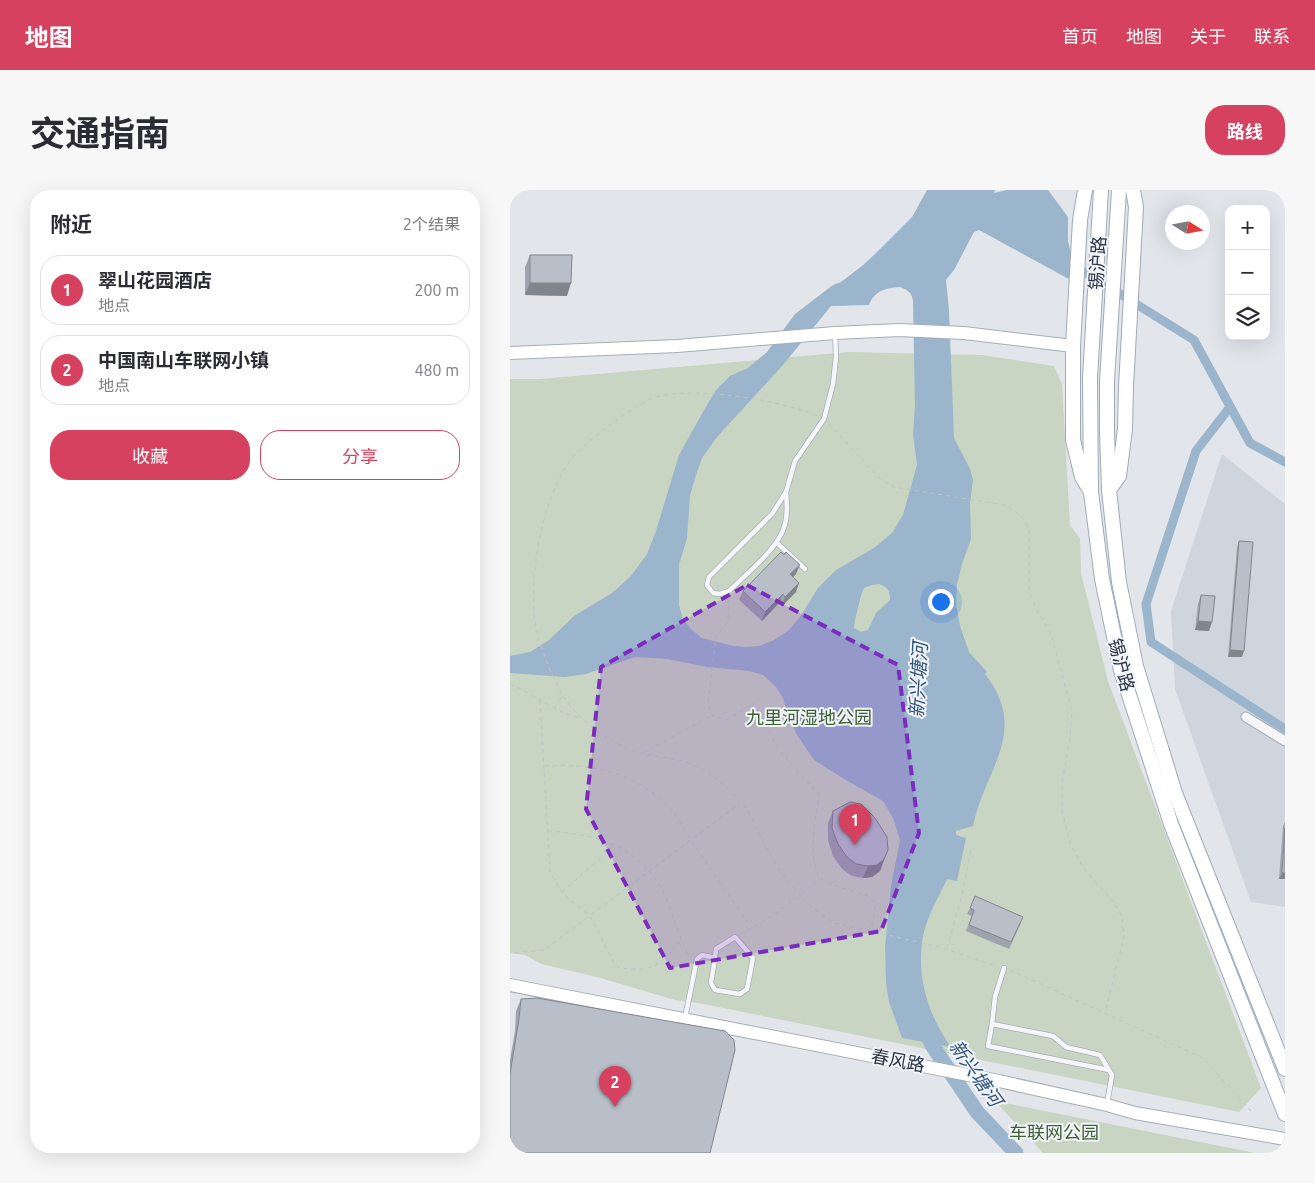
<!DOCTYPE html>
<html lang="zh">
<meta charset="utf-8">
<style>
body{margin:0;font-family:Ubuntu,"Noto Sans SC",sans-serif;background:#f7f7f7;color:#2b2b33}
.controls{position:absolute;right:15px;top:15px;display:grid;overflow:hidden;border-radius:10px;box-shadow:0 5px 20px #0002}
.controls button{width:45px;height:45px;display:grid;place-items:center;padding:0;border:0;border-bottom:1px solid #e1e1e2;background:#fff;color:#2b2b33;font:25px sans-serif}
.compass{position:absolute;left:655px;top:15px;width:45px;height:45px;border-radius:50%;background:#fff;box-shadow:0 5px 20px #0002;rotate:101deg}
.you{position:absolute;left:430px;top:411px;width:18px;height:18px;margin:-12px;border:4px solid #fff;border-radius:50%;background:#1a73e8;box-shadow:0 0 0 8px #1a73e833}
.badge{display:grid;place-items:center;width:32px;height:32px;border-radius:50%;background:#d5415e;color:#fff;font-size:16px;font-weight:700}
.pin{position:absolute;translate:-50% -41px;filter:drop-shadow(0 1px 2px #0008)}
.pin::after{content:'';position:absolute;top:26px;width:18px;height:15px;background:inherit;clip-path:polygon(0 0,100% 0,50% 100%)}
.list{margin:0;padding:0;list-style:none}
h2{display:flex;justify-content:space-between;align-items:center;height:65px;margin:0;padding:0 20px;font-size:21px}
h2 small{font-size:16px;font-weight:400;color:#7c7c81}
.list li{display:grid;grid-template-columns:32px 1fr auto;gap:15px;align-items:center;box-sizing:border-box;height:70px;margin:0 10px 10px;padding:0 10px;border:1px solid #e1e1e2;border-radius:20px}
.list b{display:block;font-size:19px;white-space:nowrap}
.list p{margin:0;font-size:16px;white-space:nowrap;color:#7c7c81}
.list em{font-size:16px;font-style:normal;color:#7c7c81}
.actions{display:flex;gap:10px;padding:15px 20px}
.actions a{flex:1;padding:11px 0;border:1px solid #d5415e;border-radius:20px;text-align:center;font-size:18px;color:#d5415e}
.actions .main{background:#d5415e;color:#fff}
.icon{flex:none;width:28px;height:28px;fill:none;stroke:currentColor;stroke-width:2;stroke-linecap:round;stroke-linejoin:round}
.map{position:relative;flex:none;width:775px;height:963px;overflow:hidden;border-radius:20px}
header{display:flex;align-items:center;gap:30px;box-sizing:border-box;height:70px;padding:0 25px;background:#d5415e;color:#fff}
header strong{font-size:24px}
nav{display:flex;gap:28px;margin-inline-start:auto;font-size:18px}
.intro{display:flex;align-items:center;justify-content:space-between;box-sizing:border-box;height:120px;padding:0 30px}
h1{margin:0;font-size:35px}
.button{padding:12px 22px;border-radius:20px;background:#d5415e;color:#fff;font-size:18px;font-weight:700}
main{display:flex;gap:30px;padding:0 30px}
aside{flex:1;background:#fff;border-radius:20px;box-shadow:0 5px 20px #0002}
.map>svg:first-child{display:block}
.built{fill:#cfd5dd}
.green{fill:#c8d5c2}
.water{fill:#9bb5cc;fill-rule:evenodd}
.lines{fill:none;stroke-linecap:round;stroke-linejoin:round}
.canal{stroke:#9bb5cc;stroke-width:9}
.river{stroke:#9bb5cc;stroke-width:15}
.lane-casing{stroke:#a7adb6;stroke-width:6}
.street-casing{stroke:#a7adb6;stroke-width:11}
.secondary-casing{stroke:#a7adb6;stroke-width:14}
.primary-casing{stroke:#a0aab7;stroke-width:16}
.path{stroke:#c0c4ca;stroke-width:1;stroke-dasharray:4 4;stroke-linecap:butt}
.lane{stroke:#f5f6f9;stroke-width:4.5}
.street{stroke:#f5f6f9;stroke-width:9}
.secondary{stroke:#fff;stroke-width:12}
.primary{stroke:#fff;stroke-width:14}
.wall{fill:#9ea4ad}
.shaded-wall{fill:#81868d}
.building{fill:#b8bfc9;stroke:#81868d}
.marked{fill:#7b2cbf;fill-opacity:0.2;stroke:#7b2cbf;stroke-width:4;stroke-dasharray:10 6;stroke-linejoin:round}
.labels{text-anchor:middle;stroke-width:4;stroke-linejoin:round;paint-order:stroke}
.street-label{font-size:18px;fill:#293444;stroke:#f1f4f8}
.park-label{font-size:18px;fill:#3f6035;stroke:#f1f4f8}
.water-label{font-size:19px;font-style:italic;fill:#30547a;stroke:#f1f4f8}
</style>
<header>
<strong>地图</strong>
<nav><a>首页</a><a>地图</a><a>关于</a><a>联系</a></nav>
</header>
<div class="intro"><h1>交通指南</h1><a class="button">路线</a></div>
<main>
<aside>
<h2>附近<small>2个结果</small></h2>
<ul class="list">
<li><span class="badge">1</span><div><b>翠山花园酒店</b><p>地点</p></div><em>200 m</em></li>
<li><span class="badge">2</span><div><b>中国南山车联网小镇</b><p>地点</p></div><em>480 m</em></li>
</ul>
<div class="actions"><a class="main">收藏</a><a>分享</a></div>
</aside>
<div class="map">
<svg width="775" height="963" viewBox="0 0 775 963">
<rect width="100%" height="100%" fill="#e2e6eb"/>
<!-- built -->
<path class="built" d="M712,264L775,314V717L741,712L665,499L661,421Z"/>
<!-- green -->
<g class="green">
<path d="M339,162L472,165L544,176L552,194L560,335L570,348L571,383L598,491L751,898L729,922L188,813L165,810L87,787L31,774L15,765L0,763V189H30Z"/>
<path d="M485,911L745,963H533Z"/>
</g>
<!-- water -->
<path class="water" d="M417,0H485L484,3L497,0H538L558,27V51L568,94L469,40L464,42L444,80L436,90L439,120L444,248L460,279L463,290L460,313L461,349L452,374L447,394L446,414L450,436L459,462L477,482L475,484C520,542 475,578 463,636L446,641V645L456,648L447,691L437,689C430,704 421,720 416,735C403,776 416,823 441,857L392,848L379,812L376,793L375,757L381,696L390,650L383,628L373,611L334,589L304,570L287,545L278,526L273,508L266,497L253,485L239,481L197,477L157,469L125,467L76,484L55,487L0,483V466L20,462L39,450L64,426L102,403L121,386L137,364L146,341L169,265L194,220L206,200L220,186L238,178L257,162L285,124L323,95L331,92L352,76L366,63L402,27ZM390,97C398,100 402,103 403,111L405,216L403,244L407,275L393,325L382,343L364,358L326,380L308,398L290,427L278,441L262,451L249,456L236,457L224,456L192,448L181,439L173,429L169,415V375L177,348L180,305L186,285L192,268L207,247L273,175L321,116L359,115C365,100 376,98 390,97ZM369,394C378,397 380,401 380,410L366,423L358,440L351,442L344,438C344,433 351,403 354,398L362,395Z"/>
<g class="lines">
<!-- canal -->
<g class="canal">
<path d="M565,76L684,150L740,253L775,272"/>
<path d="M720,217L686,261L636,414L641,452L775,539"/>
</g>
<!-- river -->
<path class="river" d="M413,835L422,855L467,922L506,963"/>
<defs>
<g id="lane">
<path d="M276,302C277,315 278,328 273,340C266,360 235,385 219,401L210,404L203,403L197,395L199,387L262,324L276,302L285,271L314,229L323,194L326,167L325,143"/>
<path d="M267,353L295,379"/>
<path d="M175,828L187,769L192,765L205,768L201,793L205,800L230,804L237,799L243,768L225,747L206,759L205,768"/>
<path d="M482,834L485,807L494,778"/>
<path d="M597,914L602,885L590,865L556,857L543,846L482,834L478,856L599,880"/>
</g>
<path id="street" d="M736,527L775,551"/>
<g id="secondary">
<path d="M0,163L167,156L325,143L389,140L454,143L563,156"/>
<path d="M0,795L489,891L597,915L625,923L775,949"/>
</g>
<g id="primary">
<path d="M575,0L570,30L563,156V250L572,287L581,302"/>
<path d="M591,0L580,188L581,302L592,389L611,480L661,634L775,924"/>
<path d="M609,0L597,191V242L599,300L609,392L626,476L665,603L775,879"/>
<path d="M599,300L609,286L615,239L616,196L626,17L623,0"/>
</g>
</defs>
<!-- lane casing -->
<use href="#lane" class="lane-casing"/>
<!-- street casing -->
<use href="#street" class="street-casing"/>
<!-- secondary casing -->
<use href="#secondary" class="secondary-casing"/>
<!-- primary casing -->
<use href="#primary" class="primary-casing"/>
<!-- path -->
<g class="path">
<path d="M307,226C271,210 189,197 150,206C133,210 117,223 103,233C87,245 69,257 57,275C30,316 17,394 27,443C29,455 45,493 52,504C69,532 102,555 134,564C144,566 154,567 164,569C185,573 203,584 218,599C222,603 227,607 231,612C243,627 251,649 261,666C274,690 301,721 325,733L426,756L486,776"/>
<path d="M319,234L370,289L384,297L494,315L511,325L519,339V402L526,419L541,443L562,522L560,548L552,593V620L560,653L573,678L602,710L612,726L614,747L595,823"/>
<path d="M218,409V432L206,447L198,514L202,525L216,530L244,513L269,560L309,605C305,635 298,660 309,688L329,697L358,706L366,714L361,739"/>
<path d="M0,494C24,504 43,521 69,528"/>
<path d="M30,511L40,682L52,703L80,726L104,773L109,778C147,782 146,776 171,751"/>
<path d="M45,517L52,506"/>
<path d="M133,563L202,525"/>
<path d="M35,576C80,573 120,581 155,613C165,622 173,639 181,650C201,680 221,709 242,738"/>
<path d="M38,641C87,644 133,657 155,706C164,726 169,747 179,767H181"/>
<path d="M52,702L105,655"/>
<path d="M230,744C259,730 285,710 309,689"/>
<path d="M437,758L452,705L461,659"/>
<path d="M5,763L34,760L230,613"/>
<path d="M500,780L693,868L741,921"/>
</g>
<!-- lane -->
<use href="#lane" class="lane"/>
<!-- street -->
<use href="#street" class="street"/>
<!-- secondary -->
<use href="#secondary" class="secondary"/>
<!-- primary -->
<use href="#primary" class="primary"/>
</g>
<!-- wall -->
<g class="wall">
<path d="M20,65L57,106L15,105V77Z"/>
<path d="M729,351L732,467H718L727,357Z"/>
<path d="M286,384L283,387L286,402L272,416L269,413L252,431L229,410L233,401Z"/>
<path d="M691,405L699,441L685,440L688,414Z"/>
<path d="M323,621L373,672L370,681L362,687L353,688L342,686L332,679L323,666L318,650V633Z"/>
<path d="M775,632V689H769L773,636Z"/>
<path d="M460,718L511,733L499,759L456,741L462,726L457,724Z"/>
<path d="M11,809L0,963V870L5,841L6,821Z"/>
</g>
<!-- shaded-wall -->
<g class="shaded-wall">
<path d="M20,93H61L57,106L15,105Z"/>
<path d="M290,375L286,384L277,393L280,384Z"/>
<path d="M289,393L286,402L272,416L275,407Z"/>
<path d="M273,404L269,413L252,431L255,422Z"/>
<path d="M688,431L702,432L699,441L685,440Z"/>
<path d="M720,460L734,461L732,467H718Z"/>
<path d="M378,660L370,681L362,687L353,688L358,676Z"/>
<path d="M772,683H775V689H769Z"/>
</g>
<!-- building -->
<g class="building">
<path d="M20,65H62L61,93H20Z"/>
<path d="M729,351L743,352L734,461L720,460Z"/>
<path d="M271,362L274,365L276,362L290,375L280,384L289,393L275,407L273,404L255,422L233,401Z"/>
<path d="M691,405L705,406L702,432L688,431Z"/>
<path d="M340,612L351,614L365,628L377,647L378,660L374,669L367,675L358,676L346,674L337,667L328,654L322,638L323,621Z"/>
<path d="M775,638V683H772Z"/>
<path d="M465,706L513,727L501,752L459,735L464,720L460,718Z"/>
<path d="M27,808L215,841L224,850L225,860L200,963H0V884L9,829L11,809Z"/>
</g>
<!-- marked area -->
<path class="marked" d="M237,395L388,475L409,643L371,741L160,778L76,619L91,477Z"/>
<g class="labels">
<!-- street labels -->
<g class="street-label">
<text transform="translate(588 73) rotate(-86)" y="6">锡沪路</text>
<text transform="translate(611 475) rotate(75)" y="6">锡沪路</text>
<text transform="translate(388 871) rotate(11)" y="6">春风路</text>
</g>
<!-- park labels -->
<g class="park-label">
<text x="299" y="534">九里河湿地公园</text>
<text x="544" y="949">车联网公园</text>
</g>
<!-- water labels -->
<g class="water-label">
<text transform="translate(408 490) rotate(-87)" y="7">新兴塘河</text>
<text transform="translate(466 883) rotate(55)" y="7">新兴塘河</text>
</g>
</g>
</svg>
<div class="controls">
<button>+</button>
<button>−</button>
<button><svg class="icon" aria-label="layers" viewBox="0 0 24 24"><path d="M12 4l9 5-9 5-9-5zM3 14l9 5 9-5"/></svg></button>
</div>
<svg class="compass" viewBox="-18 -18 36 36"><path d="M0-13l5 13h-10z" fill="#e53935"/><path d="M0 13l5-13h-10z" fill="#7c7c81"/></svg>
<div class="you"></div>
<div class="pin badge" style="left:345px;top:655px">1</div>
<div class="pin badge" style="left:105px;top:917px">2</div>
</div>
</main>
